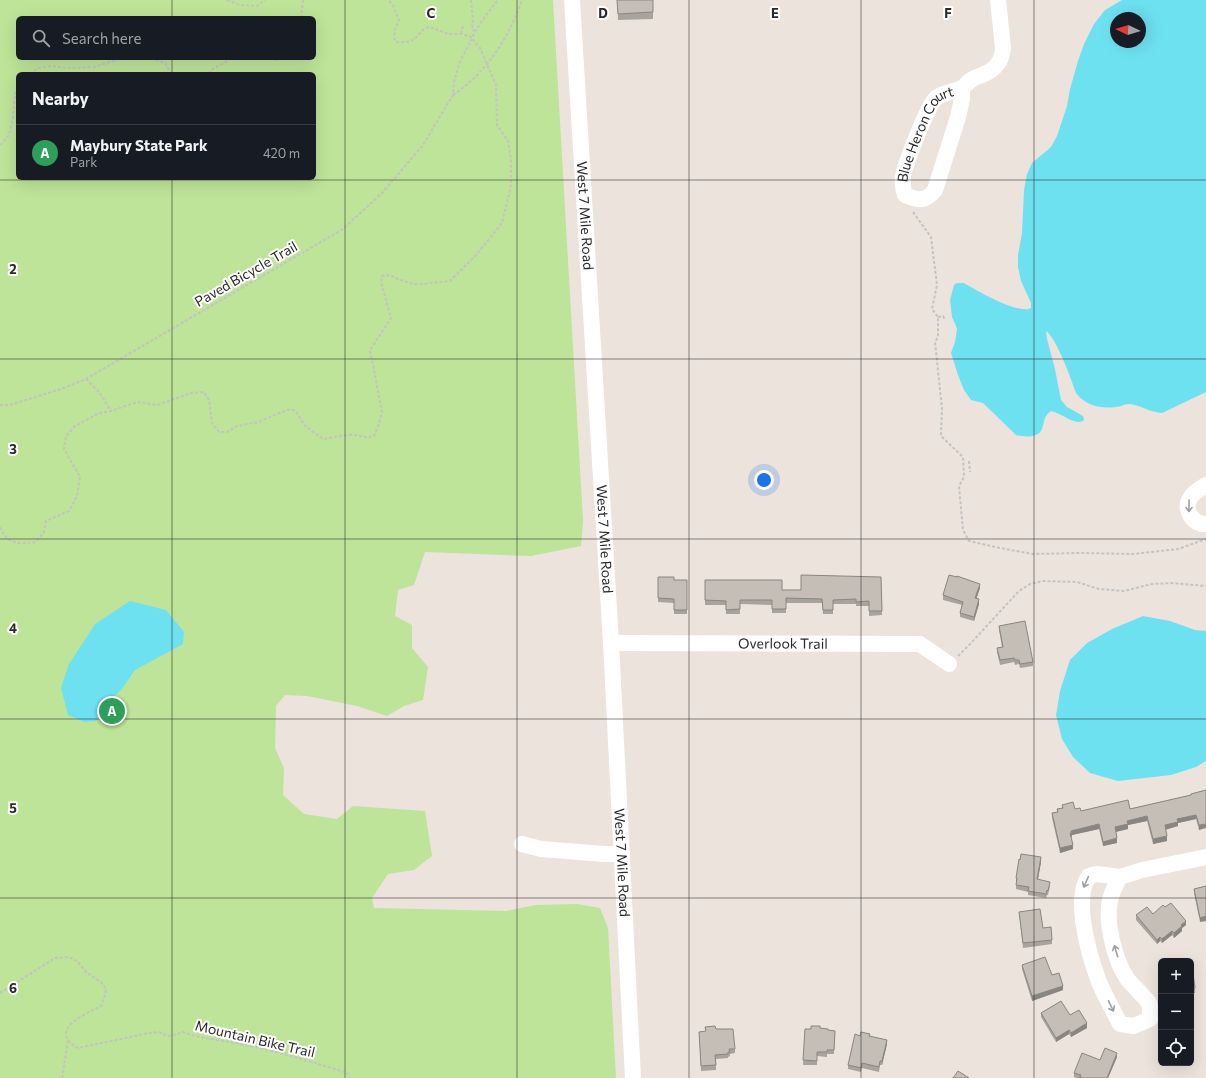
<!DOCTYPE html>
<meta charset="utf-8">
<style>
body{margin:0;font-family:Commissioner,sans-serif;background:#20242c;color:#f1f3f6}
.controls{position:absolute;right:12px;bottom:12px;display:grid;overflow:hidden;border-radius:6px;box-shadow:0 4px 16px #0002}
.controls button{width:36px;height:36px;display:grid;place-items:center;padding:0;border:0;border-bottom:1px solid #363941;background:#171b24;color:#f1f3f6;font:20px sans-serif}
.compass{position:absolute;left:1110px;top:12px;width:36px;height:36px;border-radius:50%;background:#171b24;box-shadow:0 4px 16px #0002;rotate:274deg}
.you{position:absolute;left:764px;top:480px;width:14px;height:14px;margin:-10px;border:3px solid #fff;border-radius:50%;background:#1a73e8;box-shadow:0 0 0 6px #1a73e833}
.badge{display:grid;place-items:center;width:26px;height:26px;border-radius:50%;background:#3a7cfb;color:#fff;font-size:13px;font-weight:700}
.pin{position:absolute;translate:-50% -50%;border:2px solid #fff;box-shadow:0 1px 4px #0006}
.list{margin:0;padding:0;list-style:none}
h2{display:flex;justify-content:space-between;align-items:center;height:52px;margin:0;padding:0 16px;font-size:17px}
h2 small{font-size:13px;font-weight:400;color:#9ea1a6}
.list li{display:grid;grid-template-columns:26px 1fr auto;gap:12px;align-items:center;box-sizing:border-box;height:56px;padding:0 16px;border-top:1px solid #363941}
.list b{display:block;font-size:15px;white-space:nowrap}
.list p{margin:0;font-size:13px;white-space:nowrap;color:#9ea1a6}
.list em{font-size:13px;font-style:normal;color:#9ea1a6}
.icon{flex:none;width:22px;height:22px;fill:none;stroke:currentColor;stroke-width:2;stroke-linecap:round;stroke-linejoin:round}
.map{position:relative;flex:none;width:1206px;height:1078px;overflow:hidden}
.search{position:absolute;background:#171b24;box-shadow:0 4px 16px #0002;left:16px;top:16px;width:300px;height:44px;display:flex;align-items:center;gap:10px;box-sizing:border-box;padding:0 14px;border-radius:6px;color:#9ea1a6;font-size:15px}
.panel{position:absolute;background:#171b24;box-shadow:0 4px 16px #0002;left:16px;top:72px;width:300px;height:108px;border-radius:6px}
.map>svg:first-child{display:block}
.green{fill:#bde498;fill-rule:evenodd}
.water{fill:#6ee1f0;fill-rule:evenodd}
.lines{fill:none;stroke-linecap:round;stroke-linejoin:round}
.path{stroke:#c3c3c3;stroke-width:2;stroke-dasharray:3 2;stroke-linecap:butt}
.minor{stroke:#fff;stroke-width:16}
.wall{fill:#a9a39d}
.shaded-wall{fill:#898580}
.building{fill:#c4beb7;stroke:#898580}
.oneway{stroke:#9f9f9f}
.grid{fill:none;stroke:#2a2a2a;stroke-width:1;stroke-opacity:0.55}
.labels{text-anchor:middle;stroke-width:4;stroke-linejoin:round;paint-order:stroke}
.street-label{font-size:14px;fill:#2a2a2a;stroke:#fff}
.grid-label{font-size:13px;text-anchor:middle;font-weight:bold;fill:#2a2a2a;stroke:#fff;stroke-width:4;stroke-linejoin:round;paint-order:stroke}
</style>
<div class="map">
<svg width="1206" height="1078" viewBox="0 0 1206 1078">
<rect width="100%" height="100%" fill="#ece3dc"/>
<!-- green -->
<path class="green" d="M0,0H553L583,521L581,546L531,556L425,552L414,585L398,590L395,616L412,625V648L428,667L423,700L404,706L387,716L357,706L307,696L285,695L276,706L275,748L284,768L283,795L304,814L337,819L353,806L425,811L432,856L414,870L388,874L372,898L374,908L506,911L536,905L577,904L600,908L608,928L616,1078H0ZM18,18H314V58H18ZM18,74H314V178H18Z"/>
<!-- water -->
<g class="water">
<path d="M1122,0H1206V392L1162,413C1151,413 1138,404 1129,404C1124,404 1120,407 1116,407C1101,409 1086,406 1076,393C1071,379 1057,339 1046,331L1047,339L1055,369L1061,400L1067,407L1083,416L1084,420C1076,427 1062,413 1051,411C1042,417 1045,424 1041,431C1036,438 1024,437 1016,435L983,403L971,400L964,390L958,375L951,353L955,342L957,329L956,326L952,317L950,300L954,285L957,283H964C976,290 1018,315 1031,308V303L1021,281L1018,267V255L1022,233L1024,190L1027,174L1032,163L1051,147L1057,136L1067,106L1070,89L1078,61L1084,44L1094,24L1105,10ZM1116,18H1140V42H1116Z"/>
<path d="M130,601L166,610L184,632L183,644L135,670L122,689L108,702L96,721L84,722L68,715L61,688L69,664L95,624Z"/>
<path d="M1143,616L1170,621L1195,630L1206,631V761L1196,767L1171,775L1118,781L1090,773L1073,757L1062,739L1056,715L1060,691L1070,660L1087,643L1112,629Z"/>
</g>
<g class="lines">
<!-- path -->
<g class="path">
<path d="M227,0L240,5L257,6L265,0"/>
<path d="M471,0L473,21L472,29L475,31"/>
<path d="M301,18L303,0"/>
<path d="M461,34L463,26"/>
<path d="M151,58L165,63L172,74"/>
<path d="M270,58C275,61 280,60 285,58"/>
<path d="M30,74L38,68L51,66L68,68L94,67L123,58"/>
<path d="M209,74L211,70L233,58"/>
<path d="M453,95C486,73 509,38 522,0"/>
<path d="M0,145L9,135L13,118L15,94L18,90"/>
<path d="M913,212L931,237L937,285L932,309L938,317V337L935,342L942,409L941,436L963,457L964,477L959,486L963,530L969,541L1000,548L1033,554L1080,553L1133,554L1178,549L1206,539"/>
<path d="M938,317L943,316L945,320"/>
<path d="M86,379L99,392L111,411"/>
<path d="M0,405H10L61,389L86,379L343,229L382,193L423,145L453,95L454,82L459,64L475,32L481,22L498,0"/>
<path d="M969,461L970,472"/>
<path d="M0,527C7,545 19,544 36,542L44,532L46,521L69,511L77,496L80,477L64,449L66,436L75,426L99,413L111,411L137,402L157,405L191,393L204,392L209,400L212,423L219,432H227L237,426L258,422L287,410H293L297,413L305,426L323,439C331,438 347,434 355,435C363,436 366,439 374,436L379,424L382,412L370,350L391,318L381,282L382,276L390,275L398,279L413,284H421L450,281L477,254L502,223L510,190L511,183V160L508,141L497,125L496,85L480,48L470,36L461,34H448L430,27L425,28C413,40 414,43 396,42L394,38L395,29L399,21L393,5L388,0"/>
<path d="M958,656L971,643L1019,591L1030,584L1043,581L1077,582L1099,589L1124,591L1152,584L1171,583L1206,586"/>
<path d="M0,993L55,958L69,957L77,961L86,972L102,983L106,989L105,995L101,1006C86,1014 46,1030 78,1048L149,1033L159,1032L167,1036H171L183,1032C205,1040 224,1040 246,1045C281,1052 314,1063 348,1073L350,1078"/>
<path d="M62,1078L68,1040"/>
</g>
<!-- minor -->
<g class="minor">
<path id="s1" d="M572,0L611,643L633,1078"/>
<path id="s2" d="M962,88V99L958,117L935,190C925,202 919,201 905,195C903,189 902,184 903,177C904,166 928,105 936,98C944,92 953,92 962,88C965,86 968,82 971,80C974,78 979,76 982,75C995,70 1002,62 1003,48L998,0"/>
<path d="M1206,485C1200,489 1192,493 1189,500C1184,511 1194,525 1206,524"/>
<path id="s3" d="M611,643L920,644L949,664"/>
<path d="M522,844L541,849L604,854H622"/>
<path d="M1120,877C1116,884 1112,892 1110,900C1105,922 1115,962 1128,980C1133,986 1146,998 1149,1003C1151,1007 1149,1015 1150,1019L1134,1026L1120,1024C1113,1010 1105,996 1099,982C1090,958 1072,898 1089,876L1096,874L1120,877L1142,870L1206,857"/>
</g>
</g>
<!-- wall -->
<g class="wall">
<path d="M617,0H653V19L618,20Z"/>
<path d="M658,577L674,580H687V614H674V603L658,602Z"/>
<path d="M881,577L882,615L869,616V606H856V604H833V614H823L822,603H786V613H772V605L740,604V614H726V605H705V580L782,590H801Z"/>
<path d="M980,588L976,599L979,604L974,621L960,617V613L962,605L943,600V595Z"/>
<path d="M999,626L1033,662V666L1020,668L1019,664L1015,665L1014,662L1000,665L997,652V648L1002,647L999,630Z"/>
<path d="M1206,790L1199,830L1196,819L1178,823V826L1165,829L1167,841L1153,844L1147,821L1128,825V829L1116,832L1117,843L1103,846L1099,829L1072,835L1071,837L1073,849L1060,853L1052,818V813L1057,812V809L1062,808V805L1081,811L1130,809L1191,795Z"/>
<path d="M1041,862L1038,880L1050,886L1048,895H1047L1046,898L1028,895V892L1016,889V878Z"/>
<path d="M1206,886L1200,922L1194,893V889Z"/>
<path d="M1165,907L1186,925L1182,928V931L1174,938L1172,935L1162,943L1160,941L1157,944L1136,920V915L1153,914Z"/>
<path d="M1019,912L1043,928L1052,940V944L1023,948Z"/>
<path d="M1022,965L1063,990L1032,1001L1022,969Z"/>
<path d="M1191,967L1195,988V993H1193V1002H1191Z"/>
<path d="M1041,1013L1070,1015L1087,1028L1071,1037L1069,1034L1056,1042L1041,1017Z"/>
<path d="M820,1028L828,1030L835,1031L834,1054H827V1057L817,1056V1065H803L805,1029H811Z"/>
<path d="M716,1029L735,1049V1053L730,1054V1056L728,1057V1058L716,1059V1070L701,1071L699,1032Z"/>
<path d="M860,1036H870L887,1044L882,1065H880L879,1072L862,1068L861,1072L848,1069V1065Z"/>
<path d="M1117,1057L1108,1078H1076L1074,1077V1073L1100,1060Z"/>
</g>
<!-- shaded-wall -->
<g class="shaded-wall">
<path d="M980,584V588L975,603V598Z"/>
<path d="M979,599V604L974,621V617Z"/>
<path d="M1196,815V819L1178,823V826L1165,830V825L1177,819Z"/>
<path d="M1147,816V821L1128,825V829L1115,832V827L1127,821Z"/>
<path d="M1099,824V829L1072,835V837H1070V833L1071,831Z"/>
<path d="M1206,824V828L1199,830V825Z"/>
<path d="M1167,836V841L1153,844V839Z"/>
<path d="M1117,838V843L1103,846V842Z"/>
<path d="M1073,845V849L1060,853V848Z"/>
<path d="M1041,857V862L1037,884V879Z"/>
<path d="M1206,916V921L1200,922V918Z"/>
<path d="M1186,921V925L1182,928V931L1174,938V933L1181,925Z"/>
<path d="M1172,931V935L1162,943V939Z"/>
<path d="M1160,937V941L1157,944V940Z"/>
<path d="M1063,986V990L1032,1001V996Z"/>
<path d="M1087,1023V1028L1071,1037V1033Z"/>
<path d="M1069,1030V1034L1056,1042V1038Z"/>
<path d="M887,1040V1044L882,1065V1061Z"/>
<path d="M1117,1053V1057L1108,1078H1107Z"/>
</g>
<!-- building -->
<g class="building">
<path d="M617,0H653V12L618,14Z"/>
<path d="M801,575L881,577L882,611H869V601L856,602V599L833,600V610H823L822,599L786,598V609H772V600H740V609L726,610V601L705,600V580H782V590H801Z"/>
<path d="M949,575L957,577V576L980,584L975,598L979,599L974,617L960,613L963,602L943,595Z"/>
<path d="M658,577H674V580H687V610H674V599L658,598Z"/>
<path d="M1025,621L1033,662L1020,664L1019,660H1015L1014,658L1000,660L997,648L1003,647L999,626Z"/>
<path d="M1206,790V824L1199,825L1196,815L1177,819L1178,822L1165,825L1167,836L1153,839L1147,816L1127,821L1128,824L1115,827L1117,838L1103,842L1099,824L1071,831L1072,833H1070L1073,845L1060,848L1052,813L1058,812L1057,809L1063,808L1062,805L1073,802L1075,809L1080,808L1081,811L1128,800L1130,809L1191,795V794Z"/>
<path d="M1021,854L1041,857L1037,879L1050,882L1048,891L1047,890L1046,894L1028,891L1029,887L1016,885L1017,878H1016L1019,859L1020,860Z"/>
<path d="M1206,886V916L1200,918L1194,889Z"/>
<path d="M1171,903L1186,921L1181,925L1182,926L1174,933L1172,931L1162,939L1160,937L1157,940L1136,915L1147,907L1153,914L1163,905L1165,907Z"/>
<path d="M1040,909L1043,928L1051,927L1052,940L1023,943L1019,912Z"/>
<path d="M1045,957L1052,975L1059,973L1063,986L1032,996L1022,965Z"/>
<path d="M1191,967H1192L1195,988L1192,989L1193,998H1191Z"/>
<path d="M1061,1001L1070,1015L1079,1010L1087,1023L1071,1033L1069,1030L1056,1038L1041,1013Z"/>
<path d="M715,1026L716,1029H733L735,1049H729L730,1052H728V1054L715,1055L716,1065L701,1066L699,1032L706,1031L705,1027Z"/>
<path d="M811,1026H820V1028L828,1029V1030L835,1031L834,1050H827V1052H817V1061L803,1060L805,1029H811Z"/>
<path d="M861,1032L870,1034L869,1036L887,1040L882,1061H880L879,1067L862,1063L861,1068L848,1065L855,1034L860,1036Z"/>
<path d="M1105,1048L1117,1053L1107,1078H1083L1080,1077L1081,1075L1074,1073L1082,1053L1100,1060Z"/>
<path d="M958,1071L969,1078H953Z"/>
</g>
<!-- one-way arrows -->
<defs><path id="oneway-shaft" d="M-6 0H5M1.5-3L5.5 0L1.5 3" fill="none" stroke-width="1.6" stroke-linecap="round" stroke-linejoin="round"/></defs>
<g class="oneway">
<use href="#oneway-shaft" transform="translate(1189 506) rotate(91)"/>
<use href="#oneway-shaft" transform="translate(1086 882) rotate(114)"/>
<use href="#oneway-shaft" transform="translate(1116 951) rotate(-107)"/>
<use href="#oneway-shaft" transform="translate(1111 1006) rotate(64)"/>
</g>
<!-- grid -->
<path class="grid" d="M172,0V18M345,0V1078M517,0V1078M689,0V1078M861,0V1078M1034,0V1078M172,58V74M172,178V1078M0,180H1206M0,359H1206M0,539H1206M0,719H1206M0,898H1206"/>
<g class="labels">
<!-- street labels -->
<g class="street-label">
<text dy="5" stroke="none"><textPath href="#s2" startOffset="208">Blue Heron Court</textPath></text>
<text dy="5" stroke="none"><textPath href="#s1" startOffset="216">West 7 Mile Road</textPath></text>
<text transform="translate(246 274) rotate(-30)" y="5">Paved Bicycle Trail</text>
<text dy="5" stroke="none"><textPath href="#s1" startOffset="540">West 7 Mile Road</textPath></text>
<text dy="5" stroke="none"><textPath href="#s3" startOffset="172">Overlook Trail</textPath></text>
<text dy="5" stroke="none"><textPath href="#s1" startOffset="864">West 7 Mile Road</textPath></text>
<text transform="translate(255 1039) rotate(13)" y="5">Mountain Bike Trail</text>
</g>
</g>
<g class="grid-label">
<text x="431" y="18">C</text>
<text x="603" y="18">D</text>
<text x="775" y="18">E</text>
<text x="948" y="18">F</text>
<text x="13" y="274">2</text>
<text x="13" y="454">3</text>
<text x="13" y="633">4</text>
<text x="13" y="813">5</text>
<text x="13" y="993">6</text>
</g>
</svg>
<div class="controls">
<button>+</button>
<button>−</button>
<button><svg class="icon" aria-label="locate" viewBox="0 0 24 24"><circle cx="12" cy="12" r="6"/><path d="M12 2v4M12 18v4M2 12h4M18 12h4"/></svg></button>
</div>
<svg class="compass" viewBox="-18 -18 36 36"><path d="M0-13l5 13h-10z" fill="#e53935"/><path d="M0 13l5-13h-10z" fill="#9ea1a6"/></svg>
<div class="you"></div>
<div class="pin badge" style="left:112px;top:711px;background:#2e9e5b">A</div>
<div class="search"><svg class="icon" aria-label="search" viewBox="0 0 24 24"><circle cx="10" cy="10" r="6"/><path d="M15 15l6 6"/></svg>Search here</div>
<section class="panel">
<h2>Nearby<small></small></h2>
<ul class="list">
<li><span class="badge" style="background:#2e9e5b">A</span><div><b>Maybury State Park</b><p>Park</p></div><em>420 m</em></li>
</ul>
</section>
</div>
